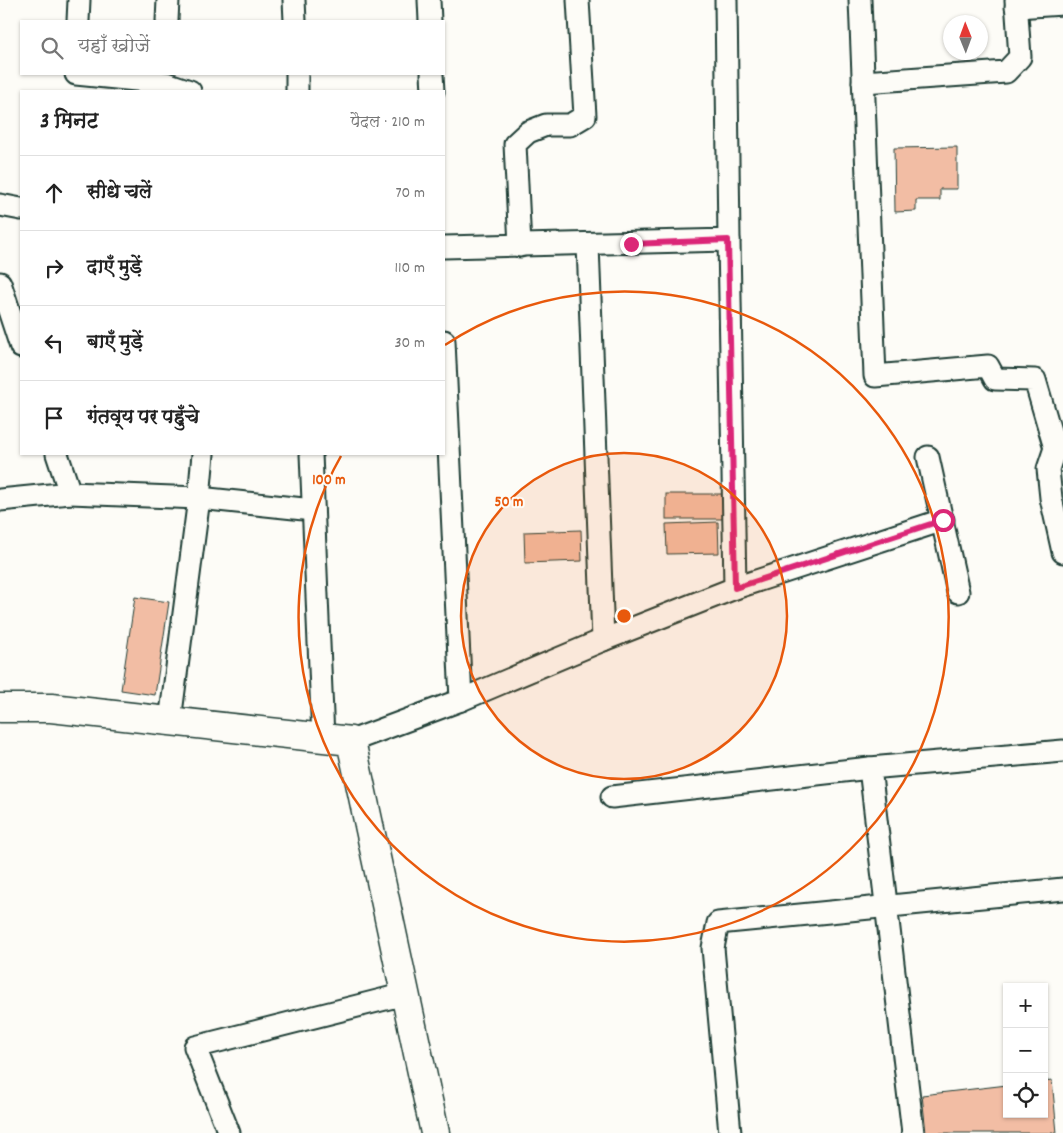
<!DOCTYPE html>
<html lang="hi">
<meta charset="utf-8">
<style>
body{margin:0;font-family:Dekko,"Playpen Sans Deva",sans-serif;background:#f2f2f2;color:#222}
.controls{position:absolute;right:15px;bottom:15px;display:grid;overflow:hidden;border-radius:0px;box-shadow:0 1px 4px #0004}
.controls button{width:45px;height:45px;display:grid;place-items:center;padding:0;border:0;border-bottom:1px solid #e0e0e0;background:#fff;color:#222;font:25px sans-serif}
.compass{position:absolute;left:943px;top:15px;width:45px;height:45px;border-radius:50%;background:#fff;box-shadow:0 1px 4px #0004;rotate:359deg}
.stop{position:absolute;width:15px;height:15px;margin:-11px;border:4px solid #db2777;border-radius:50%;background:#fff}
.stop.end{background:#db2777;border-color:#fff;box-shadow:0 1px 5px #0008}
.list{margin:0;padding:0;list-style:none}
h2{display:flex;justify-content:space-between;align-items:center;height:65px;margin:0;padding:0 20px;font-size:21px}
h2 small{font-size:16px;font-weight:400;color:#767676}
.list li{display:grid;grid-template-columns:32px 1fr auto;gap:15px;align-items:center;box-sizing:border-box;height:75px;padding:0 20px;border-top:1px solid #e0e0e0}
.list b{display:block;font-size:19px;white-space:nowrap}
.list em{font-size:16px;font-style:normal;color:#767676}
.icon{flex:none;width:28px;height:28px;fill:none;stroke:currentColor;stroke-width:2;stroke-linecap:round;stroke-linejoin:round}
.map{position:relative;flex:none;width:1063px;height:1133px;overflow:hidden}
.search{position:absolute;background:#fff;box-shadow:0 1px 4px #0004;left:20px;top:20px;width:425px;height:55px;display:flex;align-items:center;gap:12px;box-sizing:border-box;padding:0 18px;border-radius:0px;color:#767676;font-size:19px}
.panel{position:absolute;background:#fff;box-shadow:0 1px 4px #0004;left:20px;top:90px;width:425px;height:365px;border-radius:0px}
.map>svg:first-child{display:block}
.building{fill:#f2bda4;stroke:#1f3d34}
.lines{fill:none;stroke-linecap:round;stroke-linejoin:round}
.street-casing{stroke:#1f3d34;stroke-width:25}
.secondary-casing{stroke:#1f3d34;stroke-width:31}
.street{stroke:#fdfcf7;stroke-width:21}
.secondary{stroke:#fdfcf7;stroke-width:28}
.route{stroke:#db2777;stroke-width:6}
.ring{fill:none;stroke:#e8590c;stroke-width:2.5}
.centre{fill:#e8590c;stroke:#fdfcf7;stroke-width:2.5}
.ring-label{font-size:15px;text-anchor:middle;font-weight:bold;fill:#e8590c;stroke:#fdfcf7;stroke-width:4;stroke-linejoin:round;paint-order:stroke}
</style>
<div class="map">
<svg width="1063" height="1133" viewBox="0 0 1063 1133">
<rect width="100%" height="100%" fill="#fdfcf7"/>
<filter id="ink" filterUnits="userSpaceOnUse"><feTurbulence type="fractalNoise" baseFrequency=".02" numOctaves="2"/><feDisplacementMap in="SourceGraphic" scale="10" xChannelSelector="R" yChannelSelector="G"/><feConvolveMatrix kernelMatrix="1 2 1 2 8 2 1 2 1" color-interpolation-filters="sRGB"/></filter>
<g filter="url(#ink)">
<!-- building -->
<g class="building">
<path d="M957,147V189H940V200H916V211L895,212L894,148Z"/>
<rect x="666" y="494" width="60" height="25"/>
<path d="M718,522L719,553L667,554L666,524Z"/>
<path d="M581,530L582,561L525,563L524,532Z"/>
<path d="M135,597L169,602L155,695L121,690Z"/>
<path d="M1052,1080L1057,1133H926L922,1095L1007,1085V1114H1044V1081Z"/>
</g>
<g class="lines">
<defs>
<g id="street">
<path d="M294,0L295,21"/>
<path d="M429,0L430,21"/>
<path d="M860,0L875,376L988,366L995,379L1035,380L1055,448"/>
<path d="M1016,7L1063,4"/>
<path d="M78,21L79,0"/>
<path d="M167,21L168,0"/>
<path d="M76,74L166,83L190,91"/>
<path d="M297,74V91"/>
<path d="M432,74L433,91"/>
<path d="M863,82L1006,72L1020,57L1016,0"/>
<path d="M0,205L21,209"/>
<path d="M520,246L515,144L528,132L546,125H570L585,116L578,0"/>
<path d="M444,247L729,240L726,0"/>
<path d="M0,283L21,347"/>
<path d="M1063,446L1055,448L1048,469L1051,498L1063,552"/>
<path d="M311,454L323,738"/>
<path d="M928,457L958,592"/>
<path d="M70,493L199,498L313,510"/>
<path d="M0,500L70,493L57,454"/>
<path d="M735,588L943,520"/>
<path d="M603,640L735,588L729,240"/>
<path d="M461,700L603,640L588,245"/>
<path d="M170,721L199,498L203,454"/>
<path d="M351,741L461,700L444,341"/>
<path d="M612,797L870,768"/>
<path d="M229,1133L195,1047L405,994"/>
<path d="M730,1133L713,948L718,923L1063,889"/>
<path d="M913,1133L870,768L1063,751"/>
</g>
<path id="secondary" d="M0,708H51L351,741L435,1133"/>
</defs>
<!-- street casing -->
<use href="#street" class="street-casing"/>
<!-- secondary casing -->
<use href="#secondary" class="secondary-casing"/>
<!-- street -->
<use href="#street" class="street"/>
<!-- secondary -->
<use href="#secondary" class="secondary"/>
</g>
</g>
<g class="lines" filter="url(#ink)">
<!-- route -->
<path class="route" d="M631,244L728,240L735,588L943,520"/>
</g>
<!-- distance rings -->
<circle cx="624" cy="616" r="163" fill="#e8590c" fill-opacity=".12"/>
<g class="ring">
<circle cx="624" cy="616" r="163"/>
<path d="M445 345A325 325 0 1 1 341 456"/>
</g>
<circle cx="624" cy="616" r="8" class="centre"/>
<g class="ring-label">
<text x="329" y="484">100 m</text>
<text x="509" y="506">50 m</text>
</g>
</svg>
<div class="controls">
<button>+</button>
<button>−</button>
<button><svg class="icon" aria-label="locate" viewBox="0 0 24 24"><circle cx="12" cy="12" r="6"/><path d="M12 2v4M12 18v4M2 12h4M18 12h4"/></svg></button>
</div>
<svg class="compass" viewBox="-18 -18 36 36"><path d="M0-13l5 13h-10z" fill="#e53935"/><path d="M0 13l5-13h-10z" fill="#767676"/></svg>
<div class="stop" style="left:943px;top:520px"></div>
<div class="stop end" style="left:631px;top:244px"></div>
<div class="search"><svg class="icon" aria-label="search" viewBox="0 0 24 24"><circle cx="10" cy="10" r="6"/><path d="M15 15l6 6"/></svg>यहाँ खोजें</div>
<section class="panel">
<h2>3 मिनट<small>पैदल · 210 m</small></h2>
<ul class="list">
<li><svg class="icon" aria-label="ahead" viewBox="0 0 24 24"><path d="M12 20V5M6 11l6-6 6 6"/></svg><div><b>सीधे चलें</b></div><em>70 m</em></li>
<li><svg class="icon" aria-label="right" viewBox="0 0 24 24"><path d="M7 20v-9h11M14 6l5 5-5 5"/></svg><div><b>दाएँ मुड़ें</b></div><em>110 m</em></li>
<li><svg class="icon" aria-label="left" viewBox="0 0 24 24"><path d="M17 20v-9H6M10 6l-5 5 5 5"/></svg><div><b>बाएँ मुड़ें</b></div><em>30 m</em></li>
<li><svg class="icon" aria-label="arrive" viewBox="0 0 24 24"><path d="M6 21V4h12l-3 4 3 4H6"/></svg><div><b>गंतव्य पर पहुँचे</b></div></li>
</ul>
</section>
</div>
